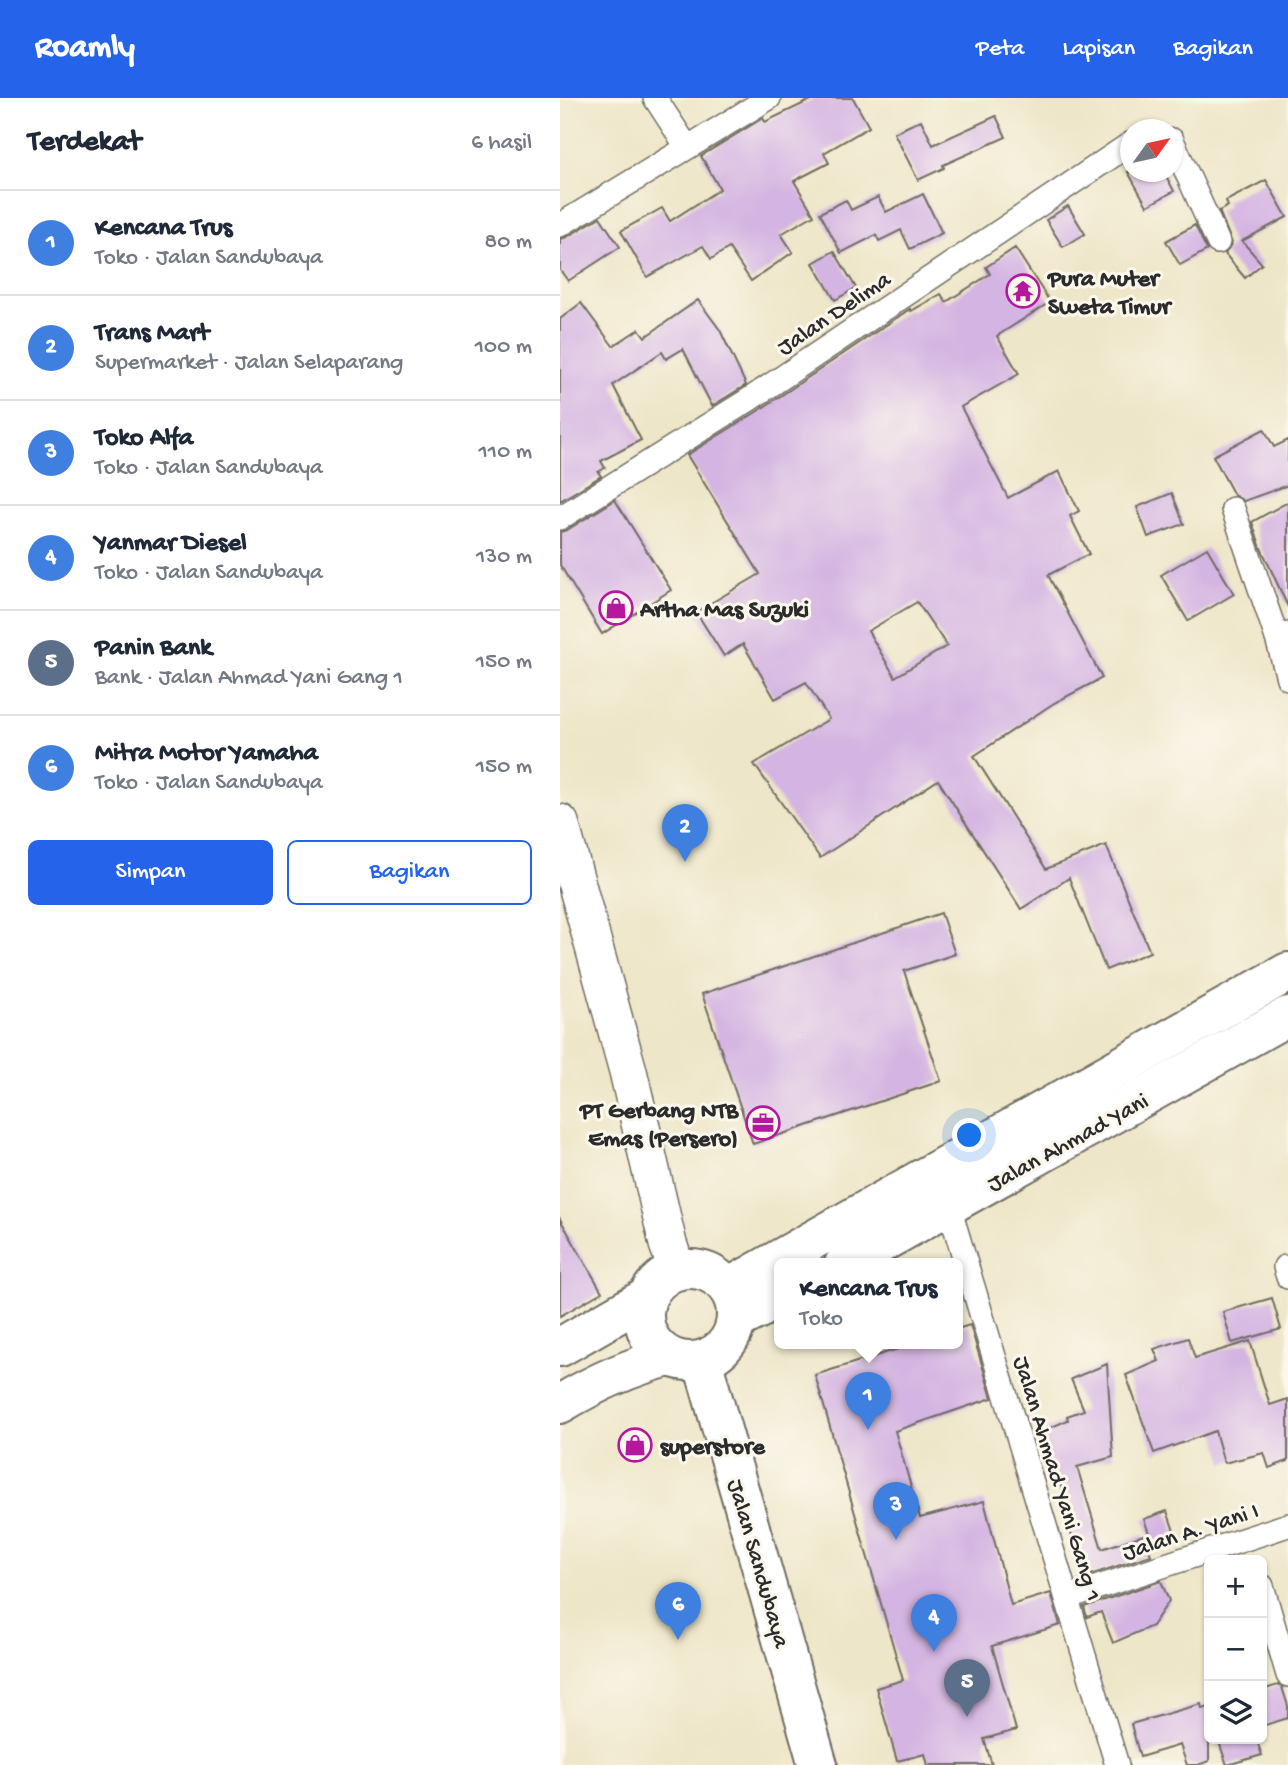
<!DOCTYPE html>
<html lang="id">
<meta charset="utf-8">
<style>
body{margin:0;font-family:"Gochi Hand",sans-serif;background:#f6f6f7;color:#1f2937}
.controls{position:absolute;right:21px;bottom:21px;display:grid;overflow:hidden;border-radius:10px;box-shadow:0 2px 5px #0004}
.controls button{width:63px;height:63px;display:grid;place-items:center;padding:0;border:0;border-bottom:2px solid #e0e1e3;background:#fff;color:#1f2937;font:35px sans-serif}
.compass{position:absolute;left:560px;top:21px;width:63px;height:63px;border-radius:50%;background:#fff;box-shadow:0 2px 5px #0004;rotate:57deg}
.you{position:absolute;left:410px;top:1038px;width:24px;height:24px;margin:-18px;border:5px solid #fff;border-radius:50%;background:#1a73e8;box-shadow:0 0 0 10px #1a73e833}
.badge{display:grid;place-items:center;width:46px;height:46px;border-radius:50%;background:#2563eb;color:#fff;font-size:23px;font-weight:700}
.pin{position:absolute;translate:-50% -58px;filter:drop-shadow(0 2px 4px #0008)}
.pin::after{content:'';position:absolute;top:37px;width:24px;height:21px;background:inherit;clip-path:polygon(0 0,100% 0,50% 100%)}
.popup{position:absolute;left:214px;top:1160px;width:189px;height:91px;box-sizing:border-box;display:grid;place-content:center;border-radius:10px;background:#fff;filter:drop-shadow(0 2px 5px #0005);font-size:23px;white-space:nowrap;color:#747a83}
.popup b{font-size:26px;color:#1f2937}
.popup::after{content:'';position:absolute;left:50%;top:100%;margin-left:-14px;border:14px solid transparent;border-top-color:#fff}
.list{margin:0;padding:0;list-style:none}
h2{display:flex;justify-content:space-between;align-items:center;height:91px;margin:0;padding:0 28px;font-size:30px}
h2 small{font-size:23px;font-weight:400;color:#747a83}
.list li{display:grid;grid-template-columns:46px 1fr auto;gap:21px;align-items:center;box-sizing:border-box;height:105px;padding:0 28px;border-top:2px solid #e0e1e3}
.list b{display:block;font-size:26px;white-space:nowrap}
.list p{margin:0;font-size:23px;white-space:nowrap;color:#747a83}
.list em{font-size:23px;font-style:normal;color:#747a83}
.actions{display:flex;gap:14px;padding:21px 28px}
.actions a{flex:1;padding:16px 0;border:2px solid #2563eb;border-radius:10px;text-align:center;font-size:24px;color:#2563eb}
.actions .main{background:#2563eb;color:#fff}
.icon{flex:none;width:38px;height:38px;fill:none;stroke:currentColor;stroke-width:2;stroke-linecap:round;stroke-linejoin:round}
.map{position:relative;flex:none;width:728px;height:1667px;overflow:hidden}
header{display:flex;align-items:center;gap:42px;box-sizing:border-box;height:98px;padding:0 35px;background:#2563eb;color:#fff}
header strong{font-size:33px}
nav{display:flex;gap:38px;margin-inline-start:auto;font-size:24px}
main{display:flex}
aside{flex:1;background:#fff}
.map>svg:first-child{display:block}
.building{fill:#d4b4e2;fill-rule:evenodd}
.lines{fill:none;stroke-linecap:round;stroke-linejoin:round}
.minor-casing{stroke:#6f6c62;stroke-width:26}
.primary-casing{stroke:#6f6c62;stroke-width:40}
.trunk-casing{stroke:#6f6c62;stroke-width:42}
.minor{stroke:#fff;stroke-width:23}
.primary{stroke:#fff;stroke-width:37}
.trunk{stroke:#fff;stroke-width:38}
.labels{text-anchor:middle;stroke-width:6;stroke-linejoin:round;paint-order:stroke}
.poi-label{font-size:24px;font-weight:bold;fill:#2b2b2b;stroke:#fbf7ec;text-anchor:start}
.street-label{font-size:24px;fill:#2b2b2b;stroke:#fbf7ec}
</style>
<header>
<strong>Roamly</strong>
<nav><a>Peta</a><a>Lapisan</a><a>Bagikan</a></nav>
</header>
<main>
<aside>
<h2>Terdekat<small>6 hasil</small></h2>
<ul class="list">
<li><span class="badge" style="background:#3f7fe0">1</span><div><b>Kencana Trus</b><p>Toko · Jalan Sandubaya</p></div><em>80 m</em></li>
<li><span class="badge" style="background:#3f7fe0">2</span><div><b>Trans Mart</b><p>Supermarket · Jalan Selaparang</p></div><em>100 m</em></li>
<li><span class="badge" style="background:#3f7fe0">3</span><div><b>Toko Alfa</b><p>Toko · Jalan Sandubaya</p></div><em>110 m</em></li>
<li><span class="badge" style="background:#3f7fe0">4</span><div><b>Yanmar Diesel</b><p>Toko · Jalan Sandubaya</p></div><em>130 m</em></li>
<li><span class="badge" style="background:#5c6f8a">5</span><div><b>Panin Bank</b><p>Bank · Jalan Ahmad Yani Gang 1</p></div><em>150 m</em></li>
<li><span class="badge" style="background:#3f7fe0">6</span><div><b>Mitra Motor Yamaha</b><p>Toko · Jalan Sandubaya</p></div><em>150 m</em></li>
</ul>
<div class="actions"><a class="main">Simpan</a><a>Bagikan</a></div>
</aside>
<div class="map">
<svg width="728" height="1667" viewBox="0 0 728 1667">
<rect width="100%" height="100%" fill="#fbf7ec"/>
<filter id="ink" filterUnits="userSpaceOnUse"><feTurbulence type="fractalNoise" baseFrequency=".0143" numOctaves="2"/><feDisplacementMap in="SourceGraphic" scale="14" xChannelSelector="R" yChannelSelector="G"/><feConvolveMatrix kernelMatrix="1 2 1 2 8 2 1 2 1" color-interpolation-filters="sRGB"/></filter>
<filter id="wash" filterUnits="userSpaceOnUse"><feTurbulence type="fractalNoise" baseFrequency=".00686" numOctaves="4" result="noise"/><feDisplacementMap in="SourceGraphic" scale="28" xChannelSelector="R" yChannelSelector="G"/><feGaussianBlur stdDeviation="1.57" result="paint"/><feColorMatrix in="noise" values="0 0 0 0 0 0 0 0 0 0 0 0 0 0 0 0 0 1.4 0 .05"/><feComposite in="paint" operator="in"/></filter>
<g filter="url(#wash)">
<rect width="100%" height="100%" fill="#eee6c8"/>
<g id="blocks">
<!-- building -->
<g class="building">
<path d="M255,0H293L309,29L264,55L269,65L234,83L254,117L221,136L233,154L191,183L169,150L151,161L143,148L87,179L61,133L102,110L110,123L160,91L141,58L203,20L205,24Z"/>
<path d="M436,18L446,39L383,67L384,70L358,82L334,35L361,22L373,47Z"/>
<path d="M568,74H604L614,93L587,108Z"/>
<path d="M706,82L727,119L682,143L702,166L685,180L665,156L672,145L659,113L668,108L666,103Z"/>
<path d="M363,96L382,135L350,151L341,132L319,143L316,137L281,155L260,115L286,102L291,112L318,99L326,114Z"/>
<path d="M508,108L525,136L503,149L486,122Z"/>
<path d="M40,119L60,149L8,183L0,172V141L7,139Z"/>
<path d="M635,127L647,152L620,167L606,143Z"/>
<path d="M455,150L490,204L437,238L459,276L401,309L448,400L499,373L519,413L510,418L529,456L488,477L542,580L494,605L414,658L486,771L546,747L590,854L546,872L509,780L461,811L378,682L260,760L194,666L269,621L246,584L215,601L183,546L164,558L136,514L200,476L127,357L198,313L350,211L351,213L381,196L386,204L430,176L426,169ZM357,504L387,548L335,579L308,533Z"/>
<path d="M274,153L296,190L275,202L253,165Z"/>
<path d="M138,202L160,232L186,287L152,308L123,251L106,261L102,254L53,287L81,342L41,363L45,370L38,374L41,378L0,403V221L21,205L53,248L79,231L85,239Z"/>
<path d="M704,331L714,349L728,342V387L684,403L674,397L653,358Z"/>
<path d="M612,395L624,426L588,439L577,409Z"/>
<path d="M55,402L111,492L42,536L0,467V434L7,432Z"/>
<path d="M728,404V509L701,450L692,424Z"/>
<path d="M647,450L674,496L628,523L601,477Z"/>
<path d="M381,815L395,856L344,873L381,983L193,1046L142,896Z"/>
<path d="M0,1121L42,1194L0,1218Z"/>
<path d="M712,1200L721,1231L672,1245L663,1214Z"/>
<path d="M410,1227L432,1300L335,1333L360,1420L424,1403L451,1507L491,1495L500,1527L432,1548L456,1632L424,1641L432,1667H368L365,1656L337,1663L316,1590L343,1582L255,1277L354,1246H397V1231Z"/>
<path d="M628,1240L635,1260L690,1243L710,1307L728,1301V1363L709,1370L704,1355L664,1365L655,1333L594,1355L566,1277L599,1263L594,1251Z"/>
<path d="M547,1266L553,1359L517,1369L542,1451L583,1437L591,1457L524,1479L501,1402L506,1400L478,1335L508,1322L507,1318L524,1312L511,1281Z"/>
<path d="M607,1413L615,1436L592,1444L584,1421Z"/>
<path d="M601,1483L609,1503L592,1528L553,1545L541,1514L527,1519L524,1509Z"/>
<path d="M718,1587L722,1589L728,1608V1620L702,1628V1592Z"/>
<path d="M641,1606L642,1611L649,1609V1663L638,1667H627L620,1647L580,1659L571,1626Z"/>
<path d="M658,1641H696L702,1657L667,1667Z"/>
</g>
</g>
</g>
<g filter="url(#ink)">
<use href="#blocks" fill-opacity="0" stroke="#6f6c62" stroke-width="2"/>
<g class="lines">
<defs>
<g id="minor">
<path d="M95,0L127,49"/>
<path d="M612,42L658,144"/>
<path d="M0,127L209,0"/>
<path d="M673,411L717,540"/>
<path d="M0,420L190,301L570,46"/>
<path d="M728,536L717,540L728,580"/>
<path d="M389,1109L557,1667"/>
<path d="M725,1169L728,1179"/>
<path d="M702,1488L728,1577"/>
<path d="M508,1499L728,1427"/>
</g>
<path id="primary" d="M0,725L68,973L108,1146L117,1172"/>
<g id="trunk">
<path d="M284,1166L728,918"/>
<circle cx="130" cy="1217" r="46"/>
<path d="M168,1190L728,874"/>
<path d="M177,1222L219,1201"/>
<path d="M0,1249L87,1199"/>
<path d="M142,1262L258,1667"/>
<path d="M0,1306C35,1285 69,1269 109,1259"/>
</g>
</defs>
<!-- minor casing -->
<use href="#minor" class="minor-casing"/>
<!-- primary casing -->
<use href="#primary" class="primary-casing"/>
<!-- trunk casing -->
<use href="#trunk" class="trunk-casing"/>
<!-- minor -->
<use href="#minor" class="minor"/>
<!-- primary -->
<use href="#primary" class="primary"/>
<!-- trunk -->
<use href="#trunk" class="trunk"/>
</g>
</g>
<!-- icons -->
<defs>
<symbol id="temple-ring" viewBox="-11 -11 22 22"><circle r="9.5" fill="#fbf7ec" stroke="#b5179e" stroke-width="1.5"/><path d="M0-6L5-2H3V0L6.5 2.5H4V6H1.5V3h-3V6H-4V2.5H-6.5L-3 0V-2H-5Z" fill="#b5179e"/></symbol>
<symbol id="shop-ring" viewBox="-11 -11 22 22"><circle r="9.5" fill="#fbf7ec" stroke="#b5179e" stroke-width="1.5"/><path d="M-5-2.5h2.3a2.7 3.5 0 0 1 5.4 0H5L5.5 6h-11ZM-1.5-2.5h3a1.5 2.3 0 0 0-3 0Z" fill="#b5179e"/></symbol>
<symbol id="office-ring" viewBox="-11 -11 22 22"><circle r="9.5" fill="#fbf7ec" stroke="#b5179e" stroke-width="1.5"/><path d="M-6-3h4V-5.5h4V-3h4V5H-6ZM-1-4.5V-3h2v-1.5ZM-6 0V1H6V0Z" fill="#b5179e"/></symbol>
</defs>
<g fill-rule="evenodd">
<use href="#temple-ring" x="444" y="174" width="38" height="38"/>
<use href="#shop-ring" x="37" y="491" width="38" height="38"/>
<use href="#office-ring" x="184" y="1006" width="38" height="38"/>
<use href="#shop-ring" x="56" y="1328" width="38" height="38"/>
</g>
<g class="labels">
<!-- poi labels -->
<g class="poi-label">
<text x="488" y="187">Pura Muter<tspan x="488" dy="28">Sweta Timur</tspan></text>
<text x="80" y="518">Artha Mas Suzuki</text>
<text x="178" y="1019" text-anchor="end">PT Gerbang NTB<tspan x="178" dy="28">Emas (Persero)</tspan></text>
<text x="100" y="1355">superstore</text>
</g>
<!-- street labels -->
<g class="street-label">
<text transform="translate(273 214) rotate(-34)" y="8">Jalan Delima</text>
<text transform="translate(507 1043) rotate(-29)" y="8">Jalan Ahmad Yani</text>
<text transform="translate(499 1380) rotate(73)" y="8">Jalan Ahmad Yani Gang 1</text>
<text transform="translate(630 1432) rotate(-18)" y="8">Jalan A. Yani I</text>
<text transform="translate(200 1465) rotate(74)" y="8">Jalan Sandubaya</text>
</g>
</g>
</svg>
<div class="controls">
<button>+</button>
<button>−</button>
<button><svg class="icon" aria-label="layers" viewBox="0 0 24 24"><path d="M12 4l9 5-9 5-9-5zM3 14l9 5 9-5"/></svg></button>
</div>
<svg class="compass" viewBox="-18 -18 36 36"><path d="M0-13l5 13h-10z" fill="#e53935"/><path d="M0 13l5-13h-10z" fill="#747a83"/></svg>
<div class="you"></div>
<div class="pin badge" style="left:308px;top:1332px;background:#3f7fe0">1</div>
<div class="popup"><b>Kencana Trus</b>Toko</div>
<div class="pin badge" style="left:125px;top:764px;background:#3f7fe0">2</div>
<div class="pin badge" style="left:336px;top:1442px;background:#3f7fe0">3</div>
<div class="pin badge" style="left:374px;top:1554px;background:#3f7fe0">4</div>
<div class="pin badge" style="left:407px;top:1619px;background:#5c6f8a">5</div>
<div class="pin badge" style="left:118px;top:1542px;background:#3f7fe0">6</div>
</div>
</main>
